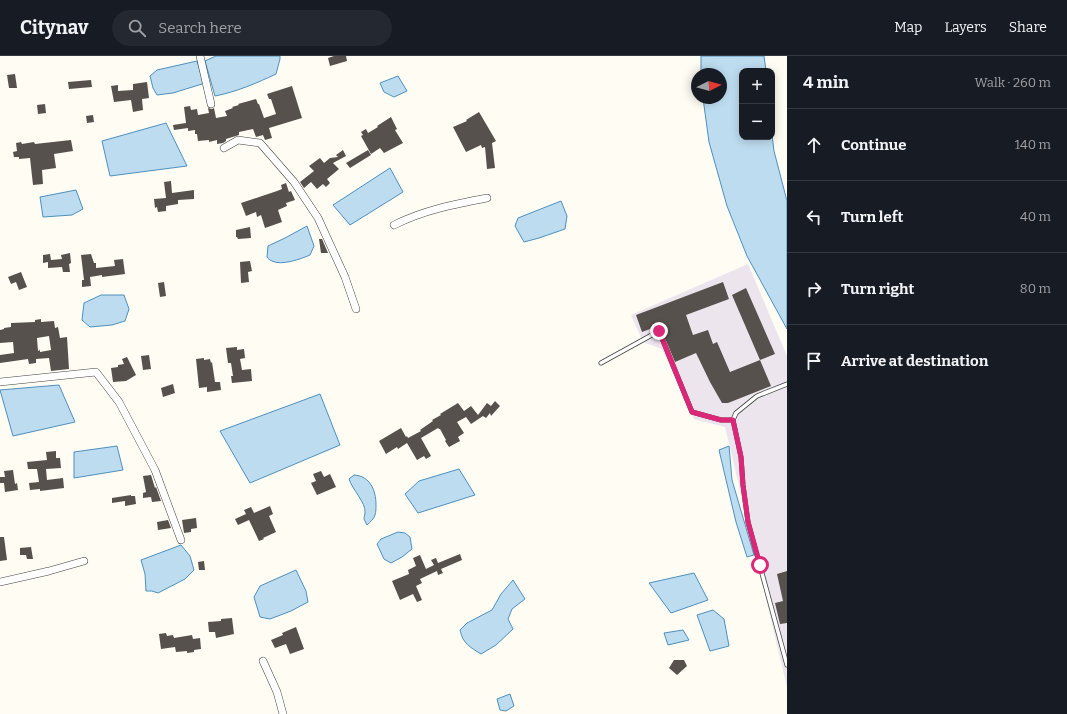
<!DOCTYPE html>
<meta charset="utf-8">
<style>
body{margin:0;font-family:Bitter,serif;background:#242831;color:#f1f3f6}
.controls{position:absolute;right:12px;top:12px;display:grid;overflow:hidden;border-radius:8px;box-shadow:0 2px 10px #0003}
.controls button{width:36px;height:36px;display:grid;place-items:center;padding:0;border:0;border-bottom:1px solid #363941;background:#171b24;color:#f1f3f6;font:20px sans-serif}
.compass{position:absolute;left:691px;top:12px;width:36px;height:36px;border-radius:50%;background:#171b24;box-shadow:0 2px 10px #0003;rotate:84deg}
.stop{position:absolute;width:12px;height:12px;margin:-9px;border:3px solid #db2777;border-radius:50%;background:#fff}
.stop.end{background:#db2777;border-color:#fff;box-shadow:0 1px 4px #0008}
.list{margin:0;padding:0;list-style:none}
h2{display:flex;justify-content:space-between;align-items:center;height:52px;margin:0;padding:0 16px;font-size:17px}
h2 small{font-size:13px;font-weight:400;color:#9ea1a6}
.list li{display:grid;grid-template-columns:26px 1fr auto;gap:12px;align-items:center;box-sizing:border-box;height:72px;padding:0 16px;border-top:1px solid #363941}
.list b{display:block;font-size:15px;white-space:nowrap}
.list em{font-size:13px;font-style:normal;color:#9ea1a6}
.icon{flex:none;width:22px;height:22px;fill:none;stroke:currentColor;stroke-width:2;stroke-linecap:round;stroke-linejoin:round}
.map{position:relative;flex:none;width:787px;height:658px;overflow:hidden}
header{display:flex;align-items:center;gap:24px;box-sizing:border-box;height:56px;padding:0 20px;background:#171b24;border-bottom:1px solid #363941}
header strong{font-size:19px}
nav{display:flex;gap:22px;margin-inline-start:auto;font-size:14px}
.search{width:280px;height:36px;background:#242831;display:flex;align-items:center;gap:10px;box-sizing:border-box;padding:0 14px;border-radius:22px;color:#9ea1a6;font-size:15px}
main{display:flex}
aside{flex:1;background:#171b24}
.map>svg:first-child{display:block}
.industrial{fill:#ece5ed}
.water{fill:#bddcef;stroke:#4d90be}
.building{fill:#57514d;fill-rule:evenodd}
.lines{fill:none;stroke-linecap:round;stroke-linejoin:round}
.lane-casing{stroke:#424242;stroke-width:5}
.street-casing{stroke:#424242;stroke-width:8}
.lane{stroke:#fff;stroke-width:3.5}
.street{stroke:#fff;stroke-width:7}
.route{stroke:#db2777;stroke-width:5}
</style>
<header>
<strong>Citynav</strong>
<div class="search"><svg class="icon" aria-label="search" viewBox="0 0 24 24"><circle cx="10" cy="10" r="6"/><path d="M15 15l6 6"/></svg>Search here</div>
<nav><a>Map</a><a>Layers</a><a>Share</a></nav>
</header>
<main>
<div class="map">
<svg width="787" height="658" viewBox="0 0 787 658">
<rect width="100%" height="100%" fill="#fefcf3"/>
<!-- industrial -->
<path class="industrial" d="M748,208L787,300V631L725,371L694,363L662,293L643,286L631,259Z"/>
<!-- water -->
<g class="water">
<path d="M216,0H280V3L276,18C257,27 236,36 215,40L205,5Z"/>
<path d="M701,0H764L766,15H742V81H772V79L774,95L787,145V273L747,200L727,150L709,86L703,42H721V18H701Z"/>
<path d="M197,5L203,25L202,28L173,37L157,39L153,32L150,20L157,14Z"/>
<path d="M398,20L407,35L394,41L384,36L380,27Z"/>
<path d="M166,67L187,110L110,120L102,85Z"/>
<path d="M390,112L403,136L350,169L333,149Z"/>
<path d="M76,134L83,153L72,159L43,161L40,141Z"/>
<path d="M561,145L567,160L565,173L539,182L524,186L515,170L518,162Z"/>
<path d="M307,170L314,190L310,199C301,203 281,210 272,205C270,204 268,203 267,201L268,190L285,182Z"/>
<path d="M101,239H124L129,253L125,265L112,269L90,271L82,264L84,247Z"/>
<path d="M59,329L75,366L13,380L0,334Z"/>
<path d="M320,338L340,389L250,427L220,375Z"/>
<path d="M117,390L123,414L74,422V396Z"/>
<path d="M729,390L732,424L754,499L747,501L736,466L719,394Z"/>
<path d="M459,413L475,439L418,457L405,438L419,425Z"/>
<path d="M354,419C370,420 376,434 376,449C376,452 376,456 375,459C374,463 370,466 367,469L364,463C364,461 365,459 365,456C366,447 352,433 349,423Z"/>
<path d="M398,476L405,477L410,481L412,493L402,501L391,507L384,503L377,488L381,483Z"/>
<path d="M181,489L190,500L194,514L185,523L158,537L152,535H146L145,518L141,504Z"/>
<path d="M296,514L306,535L308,546L291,555L270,563L260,561L254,541L260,530Z"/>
<path d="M694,517L708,544L671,557L649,527Z"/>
<path d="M513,524L525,543L512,553L508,563L513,573L496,589L481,598C470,591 463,588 460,574L467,567L492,554L501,538Z"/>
<path d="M713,554L724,563L729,590L710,595L697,559Z"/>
<path d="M683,574L689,584L668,589L664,577Z"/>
<path d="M510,638L514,650L506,655L500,654L497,643Z"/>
</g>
<!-- building -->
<g class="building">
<path d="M334,0H346L347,5L330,10L328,2Z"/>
<path d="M15,18L17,32H9L7,19Z"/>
<path d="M91,24L92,31L69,33L68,26Z"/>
<path d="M147,26L149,42L142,43L143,54L133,56L131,44L114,46L111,30L118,29V35L133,34V28Z"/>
<path d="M292,30L302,62L269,72L272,82L265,84L263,79L256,81L253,73L239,76V79L226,83V85L223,87L217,88V84L209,86V84L198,85L197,78H195V74L188,75V72L174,74L173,69L186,67L184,51L190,50L191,54L197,53L198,59L209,57L208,52L212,53L214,52L216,62L227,60L225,55L233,52L232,51L239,49L238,48L256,43L258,48H259L264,62L276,58L271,43H269L267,38Z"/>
<path d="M45,48L46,57L38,58L37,49Z"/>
<path d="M479,56L496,85L492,87L495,112L487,113L485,91L482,92L481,89L466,96L453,71L467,65L466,64Z"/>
<path d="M93,59L94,66L87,67L86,60Z"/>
<path d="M391,61L397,73L395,74L403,87L384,97L380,92L371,98L361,80L363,79L361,76L366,73L368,77L378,71L377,70Z"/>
<path d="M71,84L73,95L54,98L56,112L42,114L43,128L33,129L30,102L19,103V101H14L13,96L17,95L16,87L21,86L22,88L34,86L35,88Z"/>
<path d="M343,94L346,100L333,107L339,113L327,123L330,127L326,131L323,128L317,133L311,126L304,132L300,126L314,115L309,110L320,102L324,107L330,102L338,101L336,99Z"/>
<path d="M368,94L371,99L350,112L346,107Z"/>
<path d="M171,125L172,137L194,134V143L178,144V148L166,150V155L158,156L157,151L155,152L154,143L166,142L164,126Z"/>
<path d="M286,127L289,136L291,135L295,144L286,147L287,150L278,154L282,166L265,172L261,159L257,161L256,156L246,160L241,147L277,135L282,133L281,129Z"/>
<path d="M250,171L251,182L238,183L237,181H236V174Z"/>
<path d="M319,183H322L328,197H321Z"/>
<path d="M70,197L71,207L69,208L70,216H63L62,211L48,212V206L43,207V199L50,198L51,204L62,203L61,199Z"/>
<path d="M91,198L94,207H96V212L115,210L114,204L123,203L125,218L102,221V219L90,221L91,230L82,231V224H84L81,199Z"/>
<path d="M250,205L252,215L248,216L249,226L241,227L240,206Z"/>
<path d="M21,216L27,231L19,234L16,226L11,228L8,221Z"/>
<path d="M164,226L166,240L160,241L158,227Z"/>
<path d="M723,226L729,243L686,259L693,279L708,274L713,288L717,286L730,316L760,304L771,330L728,347H722L710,326L696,297L675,306L661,273L659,272L658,270L642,276L636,259Z"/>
<path d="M746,232L775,298L760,304L732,239Z"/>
<path d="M41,263V266L54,265L55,272L58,271L60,282L67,281L69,313L51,315L49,302L36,303V307L29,308L28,303L0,307V299L14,297L13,286L0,287V274L4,273V272L11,271V267L35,266V264ZM49,280L51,294L40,296V294L38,295L37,282Z"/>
<path d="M237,291V294L244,293L245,302L240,303L242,314L251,313L252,325L232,327L231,320H233L231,307H228L226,292Z"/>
<path d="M149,299L151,313L143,314L141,300Z"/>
<path d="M127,301L136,319L126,325L113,326L111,312L118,311V309L124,308L122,303Z"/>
<path d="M204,302V304L210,303L211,307L212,306L215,326H220L221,334L207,336V331L199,332L196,303Z"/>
<path d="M173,328L175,337L163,341L161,332Z"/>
<path d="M495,345L500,350L491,360L490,357L486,362L483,360L471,368L466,361L457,366L464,377L458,381L460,385L449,391L445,385L446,384L440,373H439L438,372L421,382L431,400L426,403L424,400L417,404L407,387L398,393L397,391L386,398L379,385L401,372L406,381L407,380L408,382L421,375L420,374L433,365L432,364L441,359L440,358L458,347L464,355L471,350L478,359L487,347L491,350Z"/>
<path d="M56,395V402H60L61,412L46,413L47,424L63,422L64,432L40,435V433L30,434L29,427L39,426L37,413H28L27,406L47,404L46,396Z"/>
<path d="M13,414L15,428L17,427L18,434L5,436L4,427H0V421H5L4,415Z"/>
<path d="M321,415L324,421L330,418L336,431L317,439L311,427L316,425L313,418Z"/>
<path d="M151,419L155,432L156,431L161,445L152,446L151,441L143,442V437L146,436L143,420Z"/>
<path d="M131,439V440H135L136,448L125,450V445L112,447V442Z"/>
<path d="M270,450L273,458L269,460L276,476L263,482L264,483L259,485L249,464L238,469L235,463L246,458L244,454L251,451L254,457Z"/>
<path d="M196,462L197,472L191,473V476L184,477L182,464Z"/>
<path d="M168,464L171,472L158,474L157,466Z"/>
<path d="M0,481H4L7,504L0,505Z"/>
<path d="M31,491L33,503H27L26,499H20V492Z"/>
<path d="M460,498L462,504L441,513L443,517L438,519L437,515L420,523L422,527L416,530L422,544L417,546L413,538L400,544L392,525L409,518L408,514L416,510L413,502L420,499L426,513L434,509L431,504L436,502L438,507Z"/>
<path d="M204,505L205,514H199L198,506Z"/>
<path d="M787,515V567L780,568L775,547L783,545L777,518Z"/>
<path d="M232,562L234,578L216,582L215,576H209L208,566L221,565V563Z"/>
<path d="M296,571L304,593L290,598L286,588L275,592L271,584L283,579L282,577Z"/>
<path d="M166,577L167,580L173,579L174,582L192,579L193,583L200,582L201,593L194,594V596L187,597V595L176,596L175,591L161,593L159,578Z"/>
<path d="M674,604H684L687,610L677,619L669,612Z"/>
</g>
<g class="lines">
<defs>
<g id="lane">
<path d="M601,307L659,275L692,356L721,364H733L736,357L757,340L787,328"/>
<path d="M733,364L741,401L743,429L748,466L787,609"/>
</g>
<g id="street">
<path d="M200,0L211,48"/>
<path d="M224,92L238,84L260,87L294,126L318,162L345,221L356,253"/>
<path d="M394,169C424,154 455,148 487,142"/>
<path d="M0,326L96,316L119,346L155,414L181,484"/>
<path d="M0,526L49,515L84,505"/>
<path d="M263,605L277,636L283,658"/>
</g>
</defs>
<!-- lane casing -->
<use href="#lane" class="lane-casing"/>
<!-- street casing -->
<use href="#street" class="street-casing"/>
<!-- lane -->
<use href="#lane" class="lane"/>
<!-- street -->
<use href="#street" class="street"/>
</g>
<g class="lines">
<!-- route -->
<path class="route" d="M659,275L692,356L721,364H733L741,401L743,429L748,466L760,509"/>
</g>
</svg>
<div class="controls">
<button>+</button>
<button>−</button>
</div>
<svg class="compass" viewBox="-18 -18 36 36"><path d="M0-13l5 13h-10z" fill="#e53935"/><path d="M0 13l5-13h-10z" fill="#9ea1a6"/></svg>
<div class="stop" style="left:760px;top:509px"></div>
<div class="stop end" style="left:659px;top:275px"></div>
</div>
<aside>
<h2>4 min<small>Walk · 260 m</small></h2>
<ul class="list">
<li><svg class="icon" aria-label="ahead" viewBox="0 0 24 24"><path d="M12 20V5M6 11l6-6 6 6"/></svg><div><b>Continue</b></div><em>140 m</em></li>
<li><svg class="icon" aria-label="left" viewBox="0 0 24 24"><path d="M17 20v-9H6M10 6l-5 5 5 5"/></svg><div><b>Turn left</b></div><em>40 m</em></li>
<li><svg class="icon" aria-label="right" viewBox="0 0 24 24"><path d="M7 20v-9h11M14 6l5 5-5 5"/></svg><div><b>Turn right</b></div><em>80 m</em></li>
<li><svg class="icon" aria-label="arrive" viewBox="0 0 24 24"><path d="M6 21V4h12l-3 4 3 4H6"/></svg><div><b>Arrive at destination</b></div></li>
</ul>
</aside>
</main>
